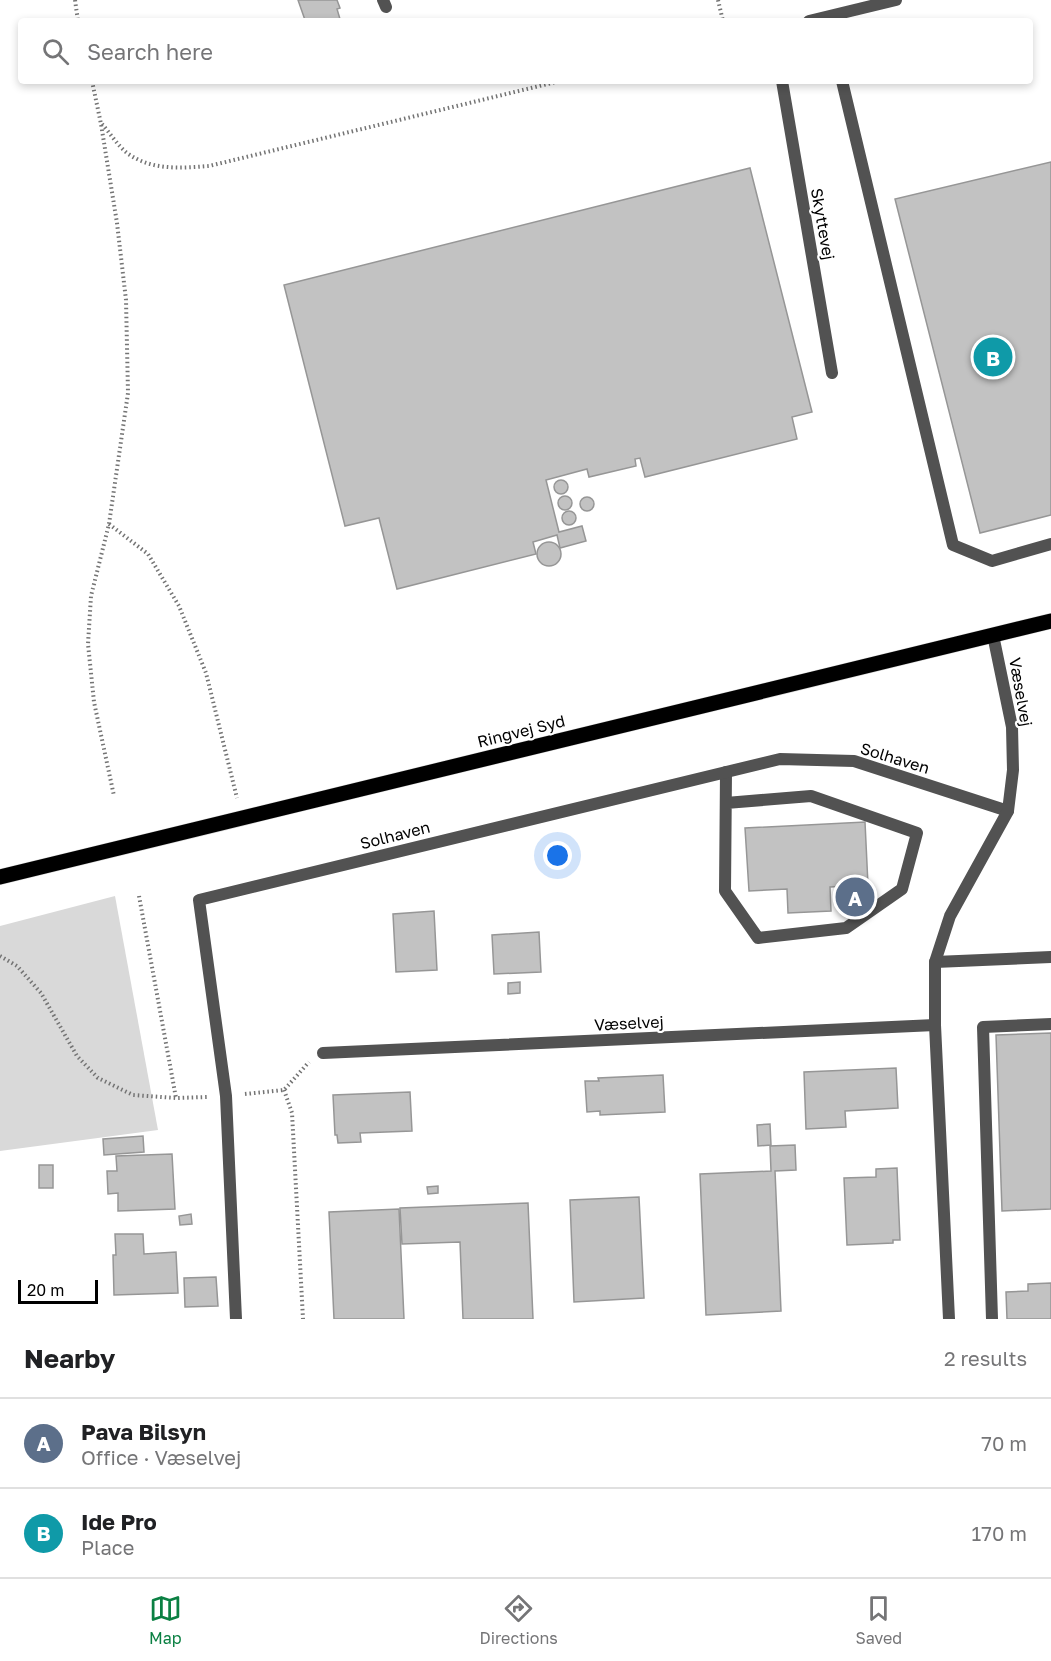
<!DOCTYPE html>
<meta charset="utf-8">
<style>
body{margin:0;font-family:"Golos Text",sans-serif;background:#f2f2f2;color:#202124}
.scale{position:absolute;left:18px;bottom:15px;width:80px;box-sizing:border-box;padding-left:6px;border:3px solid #000;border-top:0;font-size:16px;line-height:21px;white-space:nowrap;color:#000;-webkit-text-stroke:4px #fff;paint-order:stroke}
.you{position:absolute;left:558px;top:856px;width:21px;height:21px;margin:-15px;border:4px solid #fff;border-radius:50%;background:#1a73e8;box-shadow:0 0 0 9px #1a73e833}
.badge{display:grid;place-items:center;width:39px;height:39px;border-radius:50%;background:#0b8043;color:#fff;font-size:20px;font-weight:700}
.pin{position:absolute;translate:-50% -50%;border:3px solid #fff;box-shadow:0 2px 6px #0006}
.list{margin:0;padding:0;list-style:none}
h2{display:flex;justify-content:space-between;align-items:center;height:78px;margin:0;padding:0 24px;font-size:26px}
h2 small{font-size:20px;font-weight:400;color:#757577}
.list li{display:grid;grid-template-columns:39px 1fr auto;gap:18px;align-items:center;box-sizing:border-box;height:90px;padding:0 24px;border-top:2px solid #e0e0e0}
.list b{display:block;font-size:22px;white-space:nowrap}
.list p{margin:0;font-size:20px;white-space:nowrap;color:#757577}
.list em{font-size:20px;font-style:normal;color:#757577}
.icon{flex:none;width:33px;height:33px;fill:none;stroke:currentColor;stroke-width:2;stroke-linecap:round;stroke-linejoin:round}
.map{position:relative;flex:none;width:1051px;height:1319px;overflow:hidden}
.search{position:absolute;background:#fff;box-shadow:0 3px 9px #0003;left:18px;right:18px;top:18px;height:66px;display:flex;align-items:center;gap:15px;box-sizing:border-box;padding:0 21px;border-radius:6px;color:#757577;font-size:22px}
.sheet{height:258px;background:#fff}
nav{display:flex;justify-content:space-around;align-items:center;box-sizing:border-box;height:84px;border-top:2px solid #e0e0e0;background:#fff;font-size:16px;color:#757577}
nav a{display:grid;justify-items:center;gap:3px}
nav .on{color:#0b8043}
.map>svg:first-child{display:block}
.green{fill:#d9d9d9}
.building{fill:#c2c2c2;stroke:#969696;stroke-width:1.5}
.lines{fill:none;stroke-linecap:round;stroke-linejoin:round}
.primary-casing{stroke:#dbdbdb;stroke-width:16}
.path{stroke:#747474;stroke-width:4;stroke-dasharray:1.5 3;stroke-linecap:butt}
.lane{stroke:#525252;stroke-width:12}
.street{stroke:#525252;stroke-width:12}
.primary{stroke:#000;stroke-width:15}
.labels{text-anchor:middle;stroke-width:4.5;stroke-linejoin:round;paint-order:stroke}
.street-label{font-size:16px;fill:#000;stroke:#fff}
</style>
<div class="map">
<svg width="1051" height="1319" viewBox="0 0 1051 1319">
<rect width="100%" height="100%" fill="#fff"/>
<!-- green -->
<path class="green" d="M115,896L158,1130L0,1151V926Z"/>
<!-- building -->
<g class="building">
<path d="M298,0H337L340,8L337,9L340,19L334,21L305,20Z"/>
<path d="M1051,162V515L980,533L895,199Z"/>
<path d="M750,168L812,412L792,417L797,439L645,477L640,458L635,459L636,466L589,477L587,469L546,480L559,532L582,526L586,541L560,548L557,535L533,542L536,554L397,589L379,518L345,526L284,285Z"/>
<circle cx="561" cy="487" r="7"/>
<circle cx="565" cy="503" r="7"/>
<circle cx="587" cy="504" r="7"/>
<circle cx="569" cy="518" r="7"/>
<circle cx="549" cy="554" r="12"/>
<path d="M865,822L868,885L830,887L831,911L788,913L787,889L749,891L745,828Z"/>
<path d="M434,911L437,970L396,972L393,914Z"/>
<path d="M539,932L541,972L494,974L492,935Z"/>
<path d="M520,982V993L508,994V983Z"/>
<path d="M1051,1033V1209L1002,1211L996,1035Z"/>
<path d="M896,1068L898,1108L845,1111L846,1127L806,1129L804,1072Z"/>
<path d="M663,1075L665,1112L600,1115V1111L587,1112L585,1081H599L598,1078Z"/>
<path d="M410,1092L412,1131L360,1133L361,1142L338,1143L337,1135H335L333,1095Z"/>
<path d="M770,1124L771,1145L758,1146L757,1125Z"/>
<path d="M143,1136L144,1152L104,1155L103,1139Z"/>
<path d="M795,1145L796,1170L775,1171L781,1311L706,1315L700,1174L771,1171L770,1146Z"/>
<path d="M172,1154L175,1209L118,1211V1193L108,1194L107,1171H117L116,1156Z"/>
<rect x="39" y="1165" width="14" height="23"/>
<path d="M897,1168L900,1240H893V1243L847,1245L844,1178L876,1177V1169Z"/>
<path d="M438,1186V1193L428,1194L427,1187Z"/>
<path d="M639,1197L644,1298L574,1302L570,1200Z"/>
<path d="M528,1203L533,1319H463L460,1242L402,1244L400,1208Z"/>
<path d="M399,1209L404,1319H334L329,1212Z"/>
<path d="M191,1214L192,1224L180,1225L179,1216Z"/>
<path d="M115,1234H143L144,1254L176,1252L178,1293L114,1295L113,1255H116Z"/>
<path d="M216,1277L218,1306L185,1307L184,1278Z"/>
<path d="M1051,1283V1319H1007L1006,1292L1028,1291V1284Z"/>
</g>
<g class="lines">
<defs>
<path id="primary" d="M0,877L1051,621"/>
</defs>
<!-- primary casing -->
<use href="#primary" class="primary-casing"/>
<!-- path -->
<g class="path">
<path d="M75,0L78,21"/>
<path d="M718,0L723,21"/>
<path d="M92,81L101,124L117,223L126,300L128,393L109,524L91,596L88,644L94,702L114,796"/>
<path d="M102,124C110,133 118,146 127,153C152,171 181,168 209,166L560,81"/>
<path d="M109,524L148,554L179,606L206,673L237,798"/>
<path d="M139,896L176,1098"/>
<path d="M0,956L17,966L41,993L77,1056L98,1078L133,1095L176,1098L207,1097"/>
<path d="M284,1090L292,1113L303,1319"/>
<path d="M245,1094L284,1090L309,1062"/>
</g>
<!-- lane -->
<g class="lane">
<path d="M782,81L832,373"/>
<path d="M842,81L953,545L992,561L1051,544"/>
<path d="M726,803L811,796L917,833L902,889L846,928L758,938L725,891L726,772"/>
<path d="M935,962L1051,957"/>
<path d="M992,1319L983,1027L1051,1024"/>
</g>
<!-- street -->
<g class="street">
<path d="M383,0L386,7"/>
<path d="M809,21L896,0"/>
<path d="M323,1053L935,1025"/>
<path d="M236,1319L226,1096L199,900L780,759L854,761L1008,811"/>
<path d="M949,1319L935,1025V962L950,916L1008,811L1013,770L1012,727L993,635"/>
</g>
<!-- primary -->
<use href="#primary" class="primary"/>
</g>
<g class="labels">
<!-- street labels -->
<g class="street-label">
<text transform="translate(823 224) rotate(80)" y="6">Skyttevej</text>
<text transform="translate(1021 692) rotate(80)" y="6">Væselvej</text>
<text transform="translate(521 731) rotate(-14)" y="6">Ringvej Syd</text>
<text transform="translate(895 758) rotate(17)" y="6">Solhaven</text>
<text transform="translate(395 835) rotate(-14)" y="6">Solhaven</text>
<text transform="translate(629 1023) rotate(-3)" y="6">Væselvej</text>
</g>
</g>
</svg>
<div class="scale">20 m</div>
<div class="you"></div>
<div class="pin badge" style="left:855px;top:897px;background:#5c6f8a">A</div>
<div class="pin badge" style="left:993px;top:357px;background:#0f9aa8">B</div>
<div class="search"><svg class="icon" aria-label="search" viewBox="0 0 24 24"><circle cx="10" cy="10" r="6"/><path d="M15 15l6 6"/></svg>Search here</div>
</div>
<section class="sheet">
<h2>Nearby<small>2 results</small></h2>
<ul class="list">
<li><span class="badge" style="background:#5c6f8a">A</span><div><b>Pava Bilsyn</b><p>Office · Væselvej</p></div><em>70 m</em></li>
<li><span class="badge" style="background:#0f9aa8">B</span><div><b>Ide Pro</b><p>Place</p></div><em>170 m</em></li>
</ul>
</section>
<nav>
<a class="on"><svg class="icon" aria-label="map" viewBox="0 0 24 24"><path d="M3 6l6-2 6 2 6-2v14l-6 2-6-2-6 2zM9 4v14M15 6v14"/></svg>Map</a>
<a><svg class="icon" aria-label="directions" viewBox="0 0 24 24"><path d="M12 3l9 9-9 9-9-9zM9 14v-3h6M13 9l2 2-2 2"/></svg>Directions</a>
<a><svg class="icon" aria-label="saved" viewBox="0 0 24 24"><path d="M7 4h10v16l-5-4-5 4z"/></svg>Saved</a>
</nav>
